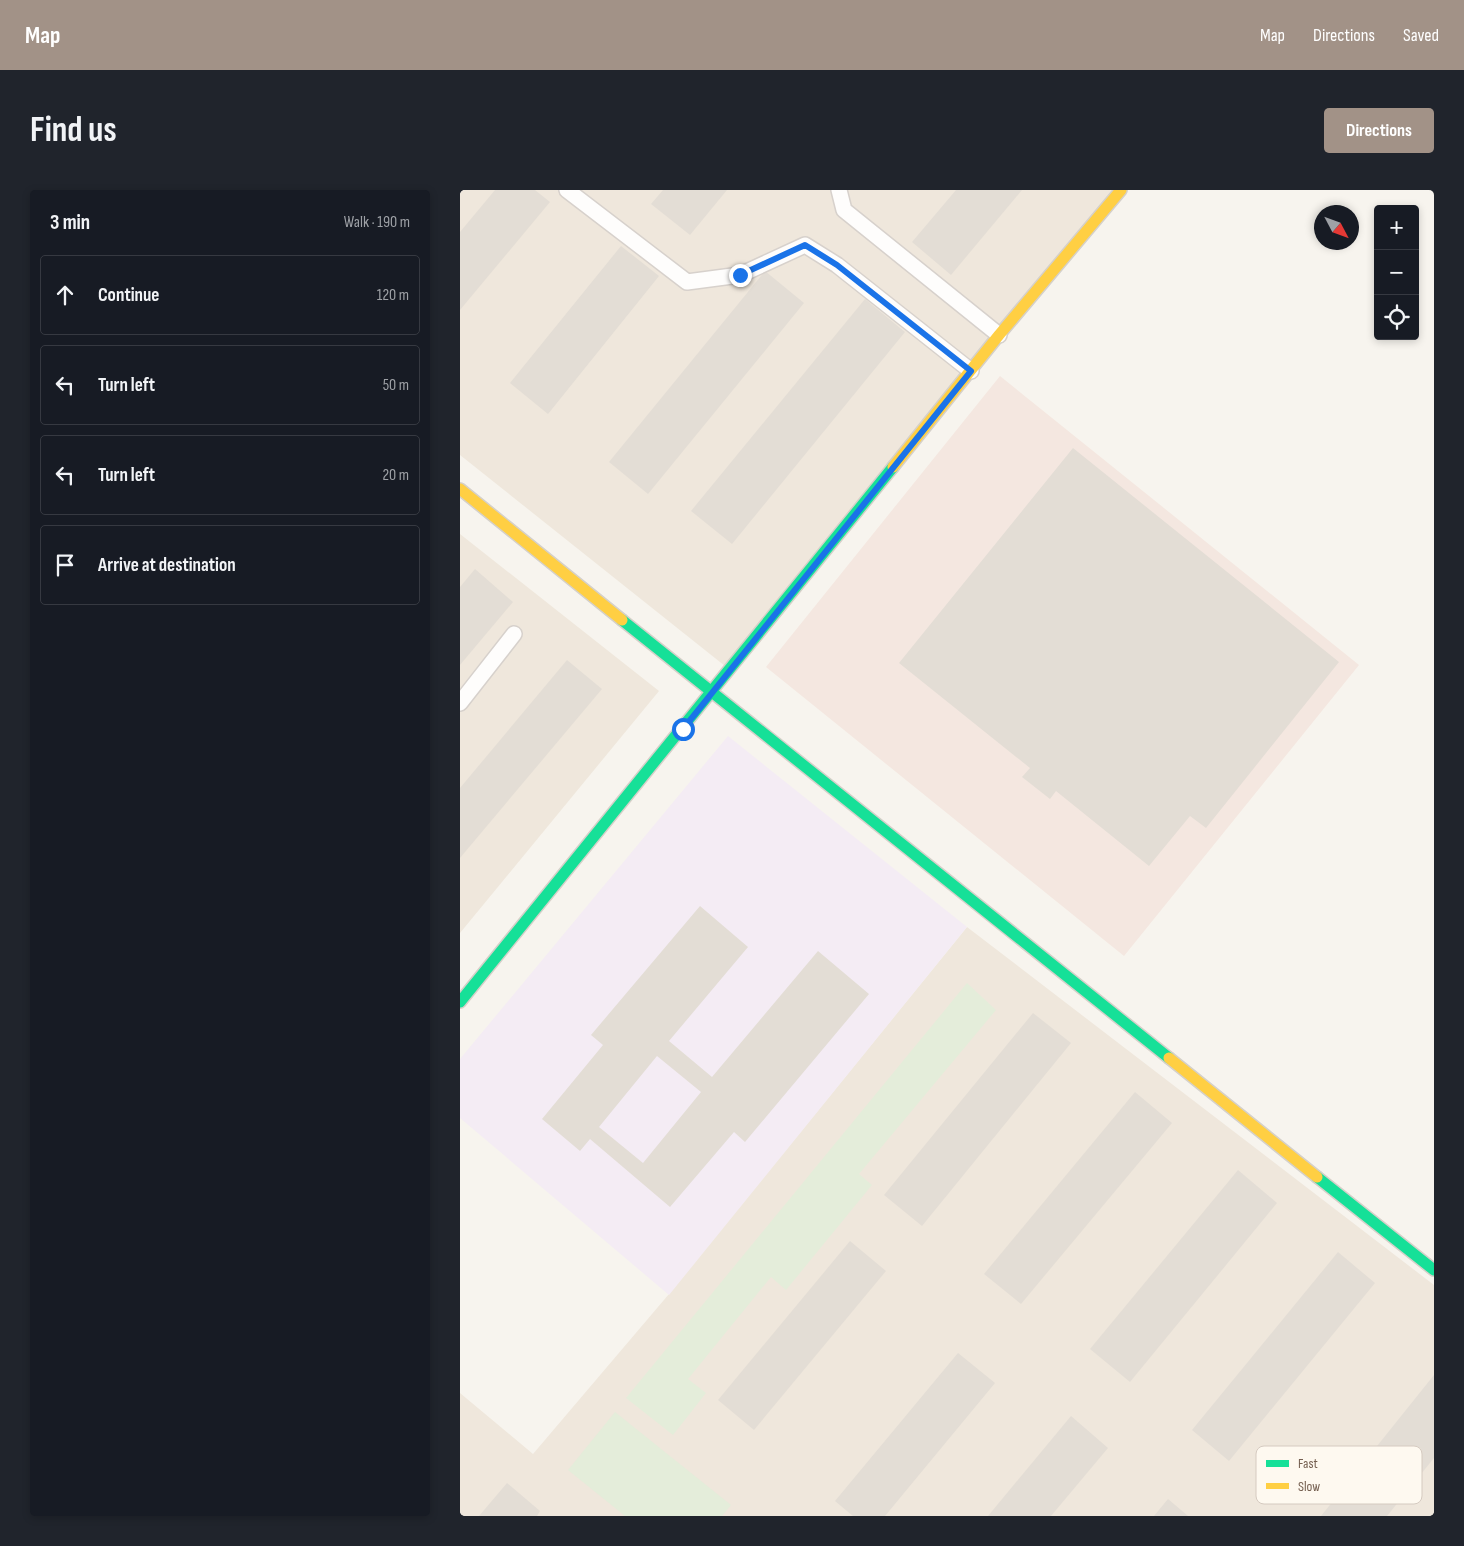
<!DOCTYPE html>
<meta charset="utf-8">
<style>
body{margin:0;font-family:"Sofia Sans Condensed",sans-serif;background:#20242c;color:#f1f3f6}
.controls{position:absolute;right:15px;top:15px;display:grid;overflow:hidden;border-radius:5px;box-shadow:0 2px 8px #0003}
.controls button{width:45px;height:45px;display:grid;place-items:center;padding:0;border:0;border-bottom:1px solid #363941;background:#171b24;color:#f1f3f6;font:25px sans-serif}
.compass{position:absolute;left:854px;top:15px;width:45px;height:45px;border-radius:50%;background:#171b24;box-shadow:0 2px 8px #0003;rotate:131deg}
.stop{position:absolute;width:15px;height:15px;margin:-11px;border:4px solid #1a73e8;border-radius:50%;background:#fff}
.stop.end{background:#1a73e8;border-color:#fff;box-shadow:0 1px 5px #0008}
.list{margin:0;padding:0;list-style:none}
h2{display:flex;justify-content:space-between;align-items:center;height:65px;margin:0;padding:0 20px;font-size:21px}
h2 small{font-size:16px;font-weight:400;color:#9ea1a6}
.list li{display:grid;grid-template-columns:32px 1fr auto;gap:15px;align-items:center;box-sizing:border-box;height:80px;margin:0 10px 10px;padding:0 10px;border:1px solid #363941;border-radius:5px}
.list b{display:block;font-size:19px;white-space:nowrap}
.list em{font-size:16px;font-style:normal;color:#9ea1a6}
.icon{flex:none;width:28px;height:28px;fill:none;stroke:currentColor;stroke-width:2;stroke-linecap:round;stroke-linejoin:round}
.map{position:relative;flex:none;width:974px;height:1326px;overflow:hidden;border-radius:5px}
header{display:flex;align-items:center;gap:30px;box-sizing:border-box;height:70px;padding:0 25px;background:#a29287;color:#fff}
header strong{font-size:24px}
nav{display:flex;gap:28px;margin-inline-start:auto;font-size:18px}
.intro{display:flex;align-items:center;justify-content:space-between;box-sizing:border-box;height:120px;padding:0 30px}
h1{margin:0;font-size:35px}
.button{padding:12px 22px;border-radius:5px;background:#a29287;color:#fff;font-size:18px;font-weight:700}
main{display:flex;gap:30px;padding:0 30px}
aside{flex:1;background:#171b24;border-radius:5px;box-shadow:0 2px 8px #0003}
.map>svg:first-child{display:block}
.residential{fill:#efe7dc}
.commercial{fill:#f4e7e0}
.education{fill:#f4ecf4}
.green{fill:#e4edda}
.building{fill:#e3ddd5;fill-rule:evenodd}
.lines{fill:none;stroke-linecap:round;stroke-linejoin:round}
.lane-casing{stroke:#d7d1cc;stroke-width:18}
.fast-casing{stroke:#d5d0c9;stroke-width:14}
.slow-casing{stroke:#d5d0c9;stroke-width:14}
.lane{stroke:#fefdfc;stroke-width:15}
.fast{stroke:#16e098;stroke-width:11}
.slow{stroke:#ffcf43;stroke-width:11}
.route{stroke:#1a73e8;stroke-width:6}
.key{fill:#fef9f0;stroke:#d5cac0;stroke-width:1}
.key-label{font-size:14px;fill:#745e4f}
</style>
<header>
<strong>Map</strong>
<nav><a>Map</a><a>Directions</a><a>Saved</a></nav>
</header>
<div class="intro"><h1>Find us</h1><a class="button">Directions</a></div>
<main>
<aside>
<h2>3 min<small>Walk · 190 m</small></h2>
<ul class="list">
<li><svg class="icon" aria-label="ahead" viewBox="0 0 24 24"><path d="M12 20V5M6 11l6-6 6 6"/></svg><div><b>Continue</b></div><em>120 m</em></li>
<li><svg class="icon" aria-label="left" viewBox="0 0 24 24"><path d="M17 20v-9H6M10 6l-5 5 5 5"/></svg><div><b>Turn left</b></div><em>50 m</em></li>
<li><svg class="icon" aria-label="left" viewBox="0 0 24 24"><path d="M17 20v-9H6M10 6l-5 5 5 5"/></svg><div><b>Turn left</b></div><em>20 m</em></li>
<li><svg class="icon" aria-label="arrive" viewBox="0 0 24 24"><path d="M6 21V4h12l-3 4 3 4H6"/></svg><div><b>Arrive at destination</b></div></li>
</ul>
</aside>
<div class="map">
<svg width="974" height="1326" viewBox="0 0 974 1326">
<rect width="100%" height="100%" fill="#f7f4ee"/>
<!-- residential -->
<g class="residential">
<path d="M0,0H661L270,480L0,265Z"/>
<path d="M0,344L199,501L0,743Z"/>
<path d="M507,737L974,1095V1326H0V1203L73,1264L209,1104Z"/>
</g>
<!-- commercial -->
<path class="commercial" d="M540,186L899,475L664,766L306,477Z"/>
<!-- education -->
<path class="education" d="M268,546L507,737L209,1105L0,928V869Z"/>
<!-- green -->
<g class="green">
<path d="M507,793L536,820L399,984L412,995L326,1100L311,1087L228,1189L246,1203L213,1245L166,1208Z"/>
<path d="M155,1222L271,1315L262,1326H165L108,1280Z"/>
</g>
<!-- building -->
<g class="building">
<path d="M35,0H75L90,12L0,120V42Z"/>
<path d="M203,0H267L230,45L191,14Z"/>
<path d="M496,0H562L491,85L452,52Z"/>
<path d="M161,56L199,86L88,224L50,193Z"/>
<path d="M305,81L344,113L188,304L149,272Z"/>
<path d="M405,109L445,142L272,354L231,321Z"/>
<path d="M613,258L879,472L746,638L730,626L689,676L596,601L590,609L562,587L570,578L439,473Z"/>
<path d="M15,379L53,412L0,475V397Z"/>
<path d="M107,470L142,499L0,668V598Z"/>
<path d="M240,716L288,757L209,851L252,887L358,761L409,804L285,952L274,942L210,1017L130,949L120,961L82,929L143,855L131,845ZM197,866L241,902L183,973L139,937Z"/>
<path d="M573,823L611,853L462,1036L424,1005Z"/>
<path d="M675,902L712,933L561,1114L524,1084Z"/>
<path d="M778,980L817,1013L670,1192L630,1159Z"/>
<path d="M390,1051L426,1081L294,1240L258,1210Z"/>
<path d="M878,1062L915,1093L769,1271L732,1240Z"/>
<path d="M498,1163L535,1193L425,1326H393L375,1311Z"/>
<path d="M974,1185V1268L927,1326H861Z"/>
<path d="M611,1226L648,1258L591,1326H528Z"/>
<path d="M47,1293L80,1321L77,1326H19Z"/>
<path d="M708,1309L728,1326H694Z"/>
</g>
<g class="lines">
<defs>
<g id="lane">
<path d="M107,0L227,92L280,85L345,55L377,75L511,181"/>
<path d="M379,0L384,20L539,145"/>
<path d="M0,513L54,444"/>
</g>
<g id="fast">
<path d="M162,430L709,868"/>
<path d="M0,812L433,277"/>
<path d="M857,987L974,1080"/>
</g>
<g id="slow">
<path d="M433,277L539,145L661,0"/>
<path d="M0,299L162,430"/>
<path d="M709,868L857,987"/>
</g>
</defs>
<!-- lane casing -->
<use href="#lane" class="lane-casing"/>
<!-- fast casing -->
<use href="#fast" class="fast-casing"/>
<!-- slow casing -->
<use href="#slow" class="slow-casing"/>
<!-- lane -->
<use href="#lane" class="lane"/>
<!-- fast -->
<use href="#fast" class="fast"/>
<!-- slow -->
<use href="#slow" class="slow"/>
</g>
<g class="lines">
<!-- route -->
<path class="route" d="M223,539L511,181L377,75L345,55L280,85"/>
</g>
<!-- legend -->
<rect x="796" y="1256" width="166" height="58" rx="8" class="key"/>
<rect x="806" y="1270" width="23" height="7" fill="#16e098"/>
<rect x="806" y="1293" width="23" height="6" fill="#ffcf43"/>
<g class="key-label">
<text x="838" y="1278">Fast</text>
<text x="838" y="1301">Slow</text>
</g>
</svg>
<div class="controls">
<button>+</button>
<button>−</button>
<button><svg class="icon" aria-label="locate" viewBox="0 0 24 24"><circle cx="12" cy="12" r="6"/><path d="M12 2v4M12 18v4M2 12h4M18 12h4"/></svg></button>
</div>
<svg class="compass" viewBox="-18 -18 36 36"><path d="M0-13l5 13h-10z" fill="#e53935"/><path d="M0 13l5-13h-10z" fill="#9ea1a6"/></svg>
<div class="stop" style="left:223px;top:539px"></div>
<div class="stop end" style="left:280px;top:85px"></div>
</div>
</main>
